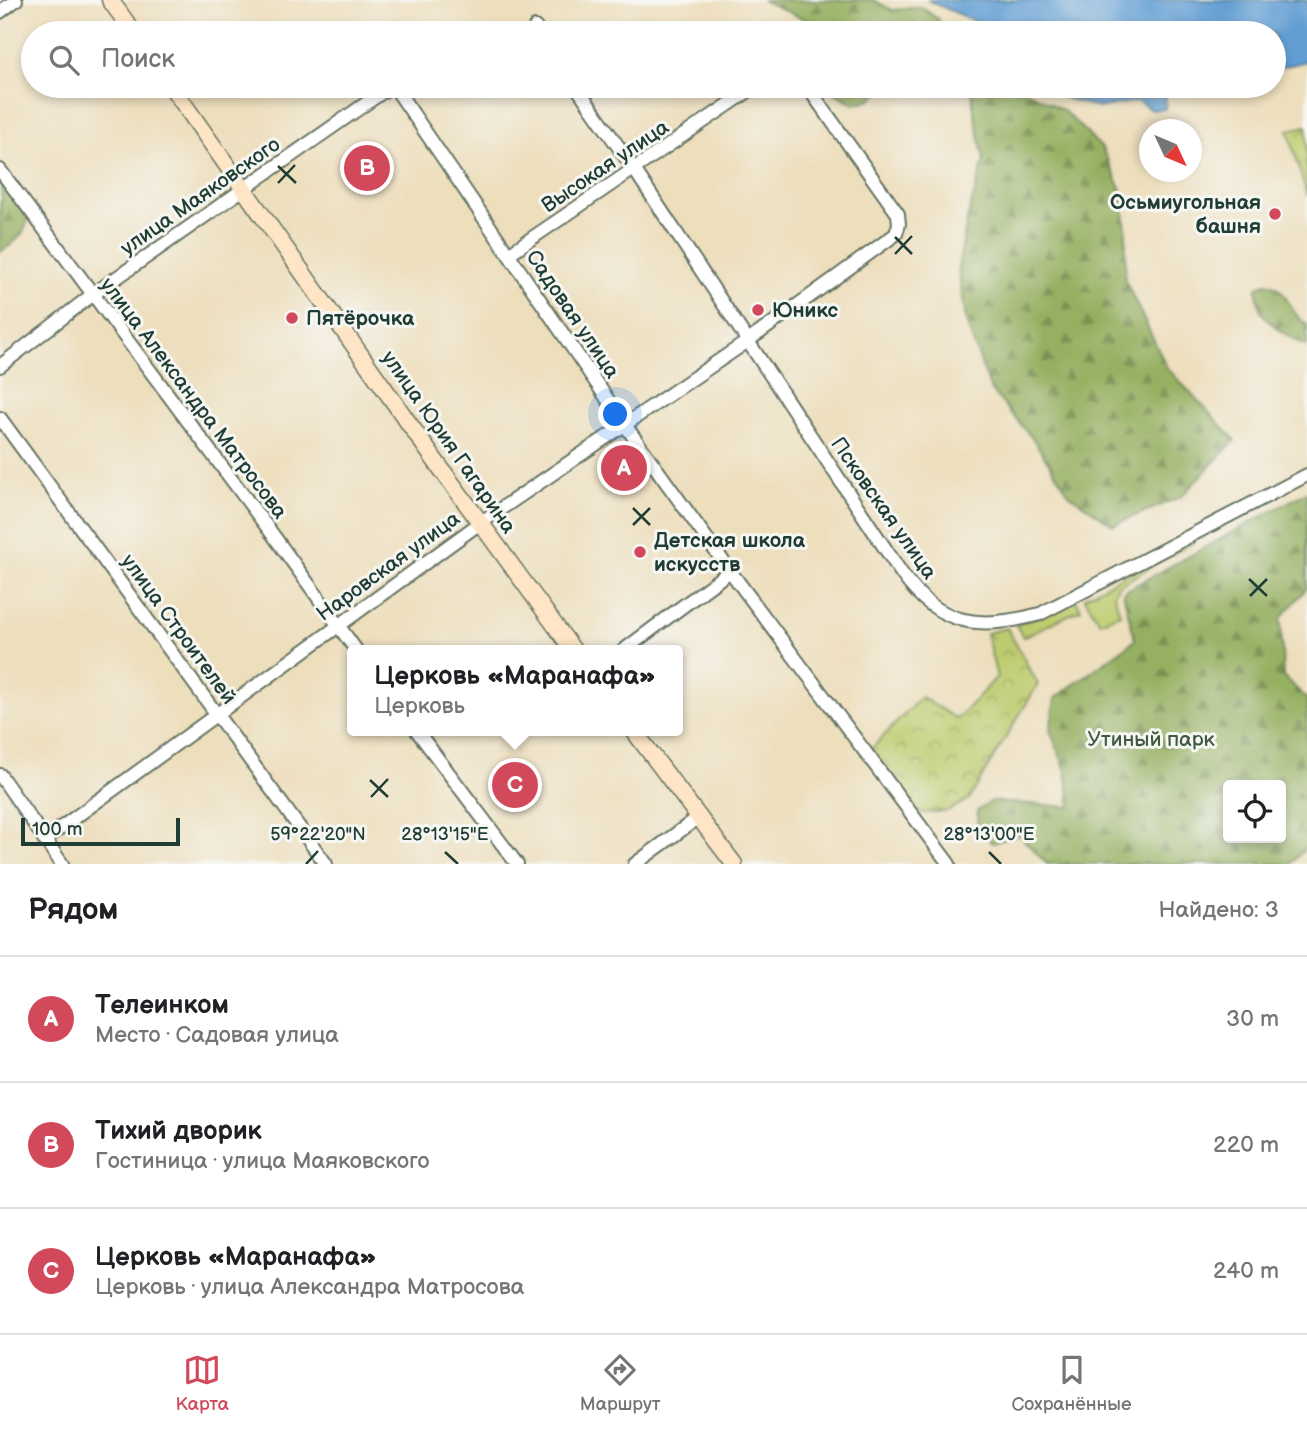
<!DOCTYPE html>
<html lang="ru">
<meta charset="utf-8">
<style>
body{margin:0;font-family:"Balsamiq Sans",sans-serif;background:#f2f2f2;color:#202124}
.controls{position:absolute;right:21px;bottom:21px;display:grid;overflow:hidden;border-radius:7px;box-shadow:0 4px 10px #0003}
.controls button{width:63px;height:63px;display:grid;place-items:center;padding:0;border:0;border-bottom:2px solid #e0e0e0;background:#fff;color:#202124;font:35px sans-serif}
.compass{position:absolute;left:1139px;top:119px;width:63px;height:63px;border-radius:50%;background:#fff;box-shadow:0 4px 10px #0003;rotate:134deg}
.scale{position:absolute;left:21px;bottom:18px;width:159px;box-sizing:border-box;padding-left:7px;border:4px solid #1f3d34;border-top:0;font-size:19px;line-height:24px;white-space:nowrap;color:#1f3d34;-webkit-text-stroke:5px #f6f6f2;paint-order:stroke}
.you{position:absolute;left:616px;top:415px;width:24px;height:24px;margin:-18px;border:5px solid #fff;border-radius:50%;background:#1a73e8;box-shadow:0 0 0 10px #1a73e833}
.badge{display:grid;place-items:center;width:46px;height:46px;border-radius:50%;background:#d1495b;color:#fff;font-size:23px;font-weight:700}
.pin{position:absolute;translate:-50% -50%;border:4px solid #fff;box-shadow:0 2px 7px #0006}
.popup{position:absolute;left:347px;top:645px;width:336px;height:91px;box-sizing:border-box;display:grid;place-content:center;border-radius:7px;background:#fff;filter:drop-shadow(0 2px 5px #0005);font-size:23px;white-space:nowrap;color:#757577}
.popup b{font-size:26px;color:#202124}
.popup::after{content:'';position:absolute;left:50%;top:100%;margin-left:-14px;border:14px solid transparent;border-top-color:#fff}
.list{margin:0;padding:0;list-style:none}
h2{display:flex;justify-content:space-between;align-items:center;height:91px;margin:0;padding:0 28px;font-size:30px}
h2 small{font-size:23px;font-weight:400;color:#757577}
.list li{display:grid;grid-template-columns:46px 1fr auto;gap:21px;align-items:center;box-sizing:border-box;height:126px;padding:0 28px;border-top:2px solid #e0e0e0}
.list b{display:block;font-size:26px;white-space:nowrap}
.list p{margin:0;font-size:23px;white-space:nowrap;color:#757577}
.list em{font-size:23px;font-style:normal;color:#757577}
.icon{flex:none;width:38px;height:38px;fill:none;stroke:currentColor;stroke-width:2;stroke-linecap:round;stroke-linejoin:round}
.map{position:relative;flex:none;width:1307px;height:864px;overflow:hidden}
.search{position:absolute;background:#fff;box-shadow:0 4px 10px #0003;left:21px;right:21px;top:21px;height:77px;display:flex;align-items:center;gap:18px;box-sizing:border-box;padding:0 24px;border-radius:38px;color:#757577;font-size:26px}
.sheet{height:469px;background:#fff}
nav{display:flex;justify-content:space-around;align-items:center;box-sizing:border-box;height:98px;border-top:2px solid #e0e0e0;background:#fff;font-size:19px;color:#757577}
nav a{display:grid;justify-items:center;gap:4px}
nav .on{color:#d1495b}
.map>svg:first-child{display:block}
.grass{fill:#becc6f;stroke:#6e8452;stroke-width:2}
.forest{fill:url(#forest-firs);stroke:#5a764b;stroke-width:2;fill-rule:evenodd}
.park{fill:url(#park-crowns);stroke:#6e8452;stroke-width:2}
.water{fill:#629ed3;stroke:#406e84;stroke-width:2}
.lines{fill:none;stroke-linecap:round;stroke-linejoin:round}
.street-casing{stroke:#677564;stroke-width:16}
.secondary-casing{stroke:#677564;stroke-width:19}
.street{stroke:#fff;stroke-width:12}
.secondary{stroke:#fde5c5;stroke-width:16}
.ticks{fill:none;stroke:#1f3d34;stroke-width:2.5}
.poi-dot{fill:#d1495b;stroke:#f6f6f2;stroke-width:2.5}
.labels{text-anchor:middle;stroke-width:6;stroke-linejoin:round;paint-order:stroke}
.street-label{font-size:21px;fill:#1f3d34;stroke:#f6f6f2}
.poi-label{font-size:21px;font-weight:bold;fill:#1f3d34;stroke:#f6f6f2;text-anchor:start}
.park-label{font-size:21px;fill:#3f5a40;stroke:#f6f6f2}
.ticks-label{font-size:18px;text-anchor:middle;fill:#1f3d34;stroke:#f6f6f2;stroke-width:6;stroke-linejoin:round;paint-order:stroke}
</style>
<div class="map">
<svg width="1307" height="864" viewBox="0 0 1307 864">
<defs>
<pattern id="forest-firs" width="22" height="20" patternUnits="userSpaceOnUse" patternTransform="scale(1.75)"><rect width="22" height="20" fill="#96b062"/><path d="M5 1l3.5 6h-7zM16 11l3.5 6h-7z" fill="#7a9052"/></pattern>
<pattern id="park-crowns" width="20" height="18" patternUnits="userSpaceOnUse" patternTransform="scale(1.75)"><rect width="20" height="18" fill="#becc6f"/><path d="M2 6a3 3 0 1 1 6 0M12 15a3 3 0 1 1 6 0" fill="none" stroke="#9aa75c"/></pattern>
</defs>
<rect width="100%" height="100%" fill="#f6f6f2"/>
<filter id="ink" filterUnits="userSpaceOnUse"><feTurbulence type="fractalNoise" baseFrequency=".0143" numOctaves="2"/><feDisplacementMap in="SourceGraphic" scale="14" xChannelSelector="R" yChannelSelector="G"/><feConvolveMatrix kernelMatrix="1 2 1 2 8 2 1 2 1" color-interpolation-filters="sRGB"/></filter>
<filter id="wash" filterUnits="userSpaceOnUse"><feTurbulence type="fractalNoise" baseFrequency=".00686" numOctaves="4" result="noise"/><feDisplacementMap in="SourceGraphic" scale="28" xChannelSelector="R" yChannelSelector="G"/><feGaussianBlur stdDeviation="1.57" result="paint"/><feColorMatrix in="noise" values="0 0 0 0 0 0 0 0 0 0 0 0 0 0 0 0 0 1.4 0 .05"/><feComposite in="paint" operator="in"/></filter>
<g filter="url(#wash)">
<rect width="100%" height="100%" fill="#eddebc"/>
<!-- grass -->
<g class="grass">
<path d="M1191,538L1193,543L1118,586L1114,594L1120,614L1100,622L1084,597Z"/>
<path d="M1076,600L1081,609L1023,637L1016,625Z"/>
</g>
<!-- forest -->
<g class="forest">
<path d="M762,0H873L892,10L921,7L938,19L940,33H825L824,28Z"/>
<path d="M822,86H890L871,99L855,104Z"/>
<path d="M972,86H1017L1063,110L1102,148L1122,191L1126,230L1125,280L1167,368L1235,440L1181,497L1113,525L1070,495L1033,439L991,390L967,325L958,269L967,219L984,160L973,105Z"/>
<path d="M0,178L28,219C25,235 13,244 0,252V202L2,201Z"/>
<path d="M1265,283C1289,285 1288,315 1307,324V346C1295,343 1267,322 1261,311C1257,303 1257,295 1257,287Z"/>
<path d="M1307,492V588L1281,618L1283,676L1307,699V846L1291,864H1047L1019,835L993,843L978,832L977,811L992,801L1071,807L1066,771L1050,730L1055,698L1135,640L1123,592ZM1281,785V838H1228V785Z"/>
</g>
<!-- park -->
<g class="park">
<path d="M1307,126V196L1288,130Z"/>
<path d="M1007,628L1038,684L969,799L948,811L915,814L871,749L921,697L957,719L997,677L986,633Z"/>
</g>
<!-- water -->
<g class="water">
<path d="M927,0H1307V61L1274,69V33H1001Z"/>
<path d="M1051,86H1202L1166,94L1165,109L1151,110L1138,101L1098,108L1062,97Z"/>
</g>
</g>
<g filter="url(#ink)">
<g class="lines">
<defs>
<g id="street">
<path d="M0,12L16,0"/>
<path d="M535,27L540,33"/>
<path d="M394,86L625,425L730,571L949,864"/>
<path d="M576,86L634,169L902,574C939,627 982,630 1040,614L1307,475"/>
<path d="M0,170L276,539L356,650"/>
<path d="M510,253L756,86"/>
<path d="M0,366L92,295L391,86"/>
<path d="M0,418L326,864"/>
<path d="M624,650L730,571"/>
<path d="M417,731L517,864"/>
<path d="M0,775L62,864"/>
<path d="M44,840L480,523L748,341L896,234L899,224L898,214L807,86"/>
<path d="M635,864L699,817"/>
</g>
<g id="secondary">
<path d="M110,0L134,33"/>
<path d="M171,86L434,459L573,650"/>
<path d="M634,731L734,864"/>
</g>
</defs>
<!-- street casing -->
<use href="#street" class="street-casing"/>
<!-- secondary casing -->
<use href="#secondary" class="secondary-casing"/>
<!-- street -->
<use href="#street" class="street"/>
<!-- secondary -->
<use href="#secondary" class="secondary"/>
</g>
</g>
<!-- ticks -->
<path class="ticks" d="M278,166L296,183M278,183L295,165M895,237L912,254M895,254L912,236M633,508L650,525M633,525L650,508M1249,579L1267,596M1250,596L1267,579M370,780L388,797M371,797L388,779M445,852L458,864M989,852L1001,864M306,864L318,851"/>
<!-- markers -->
<g class="poi-dot">
<circle cx="1275" cy="214" r="7"/>
<circle cx="758" cy="310" r="7"/>
<circle cx="292" cy="318" r="7"/>
<circle cx="640" cy="552" r="7"/>
</g>
<g class="labels">
<!-- street labels -->
<g class="street-label">
<text transform="translate(605 166) rotate(-34)" y="7">Высокая улица</text>
<text transform="translate(200 196) rotate(-35)" y="7">улица Маяковского</text>
<text transform="translate(573 314) rotate(56)" y="7">Садовая улица</text>
<text transform="translate(194 398) rotate(53)" y="7">улица Александра Матросова</text>
<text transform="translate(449 442) rotate(55)" y="7">улица Юрия Гагарина</text>
<text transform="translate(884 508) rotate(55)" y="7">Псковская улица</text>
<text transform="translate(388 566) rotate(-36)" y="7">Наровская улица</text>
<text transform="translate(179 629) rotate(54)" y="7">улица Строителей</text>
</g>
<!-- poi labels -->
<g class="poi-label">
<text x="1261" y="209" text-anchor="end">Осьмиугольная<tspan x="1261" dy="24">башня</tspan></text>
<text x="772" y="317">Юникс</text>
<text x="306" y="325">Пятёрочка</text>
<text x="654" y="547">Детская школа<tspan x="654" dy="24">искусств</tspan></text>
</g>
<!-- park labels -->
<g class="park-label">
<text x="1151" y="746">Утиный парк</text>
</g>
</g>
<g class="ticks-label">
<text x="318" y="840">59°22'20"N</text>
<text x="445" y="840">28°13'15"E</text>
<text x="989" y="840">28°13'00"E</text>
</g>
</svg>
<div class="controls">
<button><svg class="icon" aria-label="locate" viewBox="0 0 24 24"><circle cx="12" cy="12" r="6"/><path d="M12 2v4M12 18v4M2 12h4M18 12h4"/></svg></button>
</div>
<svg class="compass" viewBox="-18 -18 36 36"><path d="M0-13l5 13h-10z" fill="#e53935"/><path d="M0 13l5-13h-10z" fill="#757577"/></svg>
<div class="scale">100 m</div>
<div class="you"></div>
<div class="pin badge" style="left:624px;top:468px">A</div>
<div class="pin badge" style="left:367px;top:168px">B</div>
<div class="pin badge" style="left:515px;top:785px">C</div>
<div class="popup"><b>Церковь «Маранафа»</b>Церковь</div>
<div class="search"><svg class="icon" aria-label="search" viewBox="0 0 24 24"><circle cx="10" cy="10" r="6"/><path d="M15 15l6 6"/></svg>Поиск</div>
</div>
<section class="sheet">
<h2>Рядом<small>Найдено: 3</small></h2>
<ul class="list">
<li><span class="badge">A</span><div><b>Телеинком</b><p>Место · Садовая улица</p></div><em>30 m</em></li>
<li><span class="badge">B</span><div><b>Тихий дворик</b><p>Гостиница · улица Маяковского</p></div><em>220 m</em></li>
<li><span class="badge">C</span><div><b>Церковь «Маранафа»</b><p>Церковь · улица Александра Матросова</p></div><em>240 m</em></li>
</ul>
</section>
<nav>
<a class="on"><svg class="icon" aria-label="map" viewBox="0 0 24 24"><path d="M3 6l6-2 6 2 6-2v14l-6 2-6-2-6 2zM9 4v14M15 6v14"/></svg>Карта</a>
<a><svg class="icon" aria-label="directions" viewBox="0 0 24 24"><path d="M12 3l9 9-9 9-9-9zM9 14v-3h6M13 9l2 2-2 2"/></svg>Маршрут</a>
<a><svg class="icon" aria-label="saved" viewBox="0 0 24 24"><path d="M7 4h10v16l-5-4-5 4z"/></svg>Сохранённые</a>
</nav>
